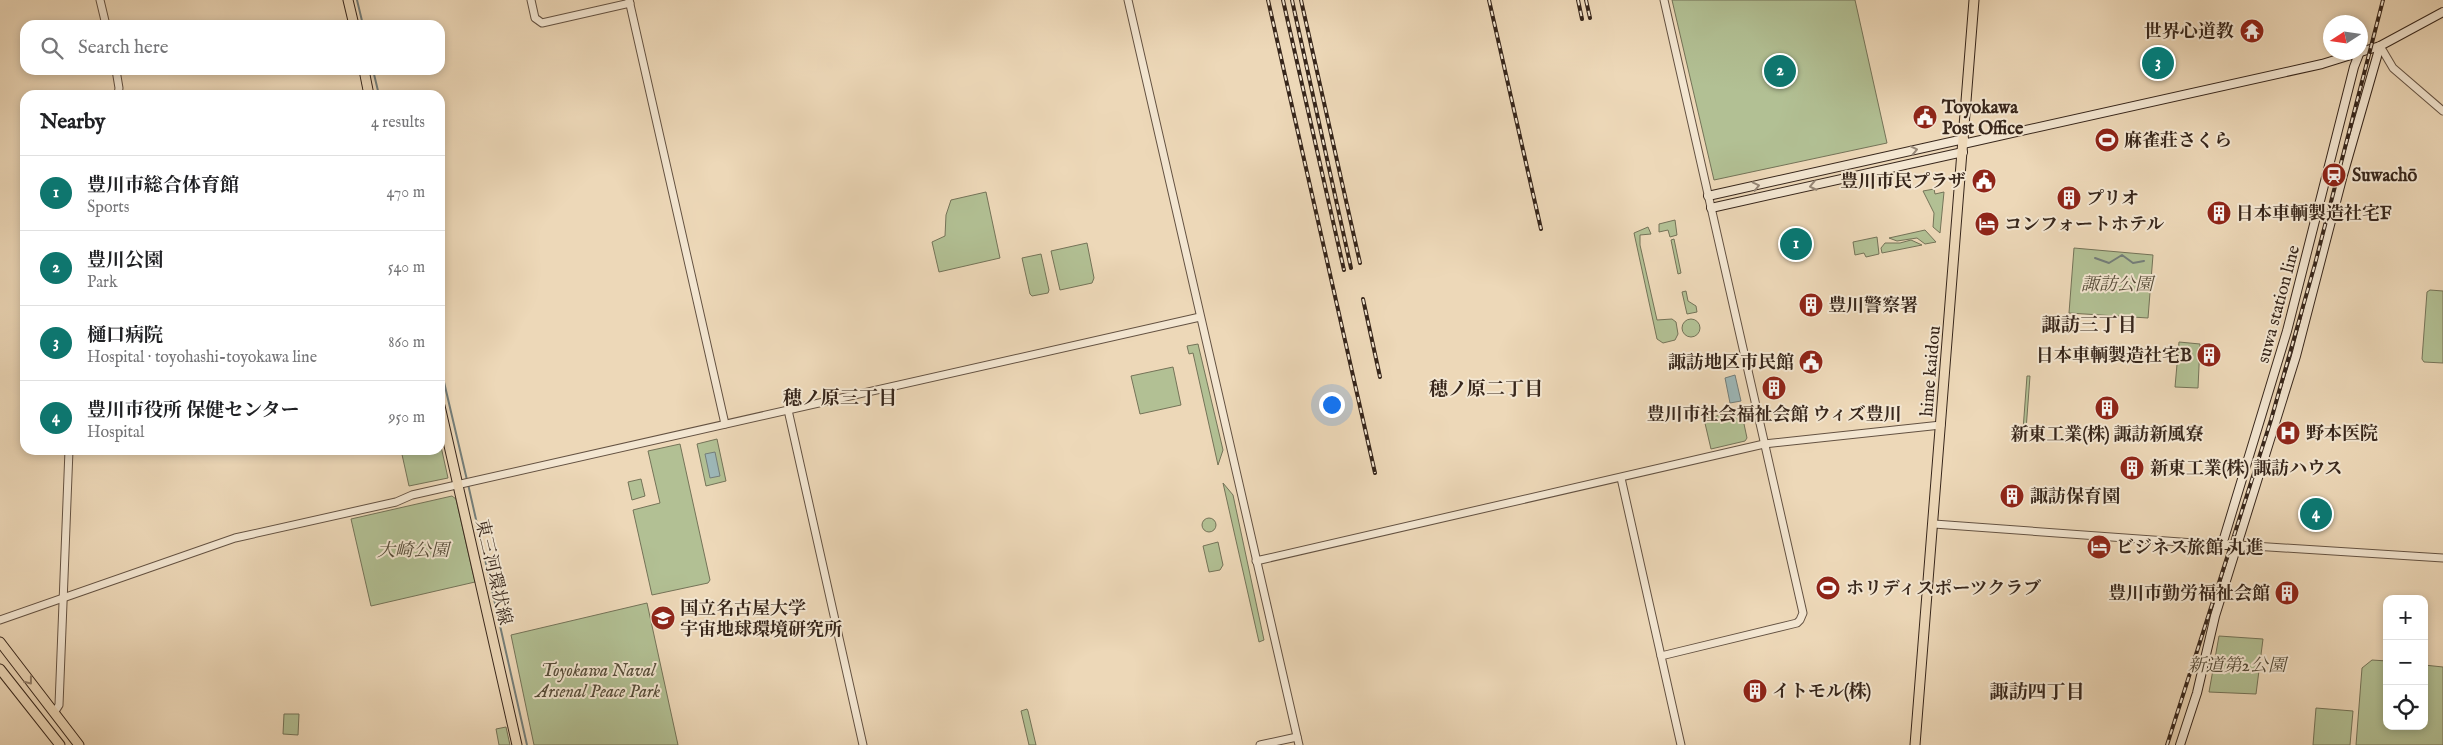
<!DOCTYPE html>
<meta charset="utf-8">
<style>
body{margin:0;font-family:"IM FELL English","Noto Serif JP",serif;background:#f2f2f2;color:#202124}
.controls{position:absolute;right:15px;bottom:15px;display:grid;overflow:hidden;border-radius:10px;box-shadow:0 2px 8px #0003}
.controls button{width:45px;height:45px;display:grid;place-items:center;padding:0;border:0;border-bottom:1px solid #e0e0e0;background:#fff;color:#202124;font:25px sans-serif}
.compass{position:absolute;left:2323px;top:15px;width:45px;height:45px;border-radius:50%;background:#fff;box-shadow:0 2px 8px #0003;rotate:258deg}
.you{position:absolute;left:1331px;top:404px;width:18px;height:18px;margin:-12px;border:4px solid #fff;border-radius:50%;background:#1a73e8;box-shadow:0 0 0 8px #1a73e833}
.badge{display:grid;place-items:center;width:32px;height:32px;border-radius:50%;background:#0f766e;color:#fff;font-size:16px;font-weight:700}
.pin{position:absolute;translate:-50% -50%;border:2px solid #fff;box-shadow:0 1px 5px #0006}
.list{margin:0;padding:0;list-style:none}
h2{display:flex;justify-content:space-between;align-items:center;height:65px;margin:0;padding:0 20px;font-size:21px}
h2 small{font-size:16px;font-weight:400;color:#757577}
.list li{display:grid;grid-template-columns:32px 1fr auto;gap:15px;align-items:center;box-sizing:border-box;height:75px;padding:0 20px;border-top:1px solid #e0e0e0}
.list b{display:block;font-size:19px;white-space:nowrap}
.list p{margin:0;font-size:16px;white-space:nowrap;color:#757577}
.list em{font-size:16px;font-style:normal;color:#757577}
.icon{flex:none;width:28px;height:28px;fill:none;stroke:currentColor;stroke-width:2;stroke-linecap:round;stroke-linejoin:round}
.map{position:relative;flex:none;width:2443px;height:745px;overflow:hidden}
.search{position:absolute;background:#fff;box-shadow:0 2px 8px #0003;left:20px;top:20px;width:425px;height:55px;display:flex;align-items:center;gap:12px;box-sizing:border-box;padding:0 18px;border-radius:15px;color:#757577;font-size:19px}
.panel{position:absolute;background:#fff;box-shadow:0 2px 8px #0003;left:20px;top:90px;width:425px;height:365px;border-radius:15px}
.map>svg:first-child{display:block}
.green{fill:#b2c094;stroke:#747358}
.water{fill:#9db8b9;stroke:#747e7a}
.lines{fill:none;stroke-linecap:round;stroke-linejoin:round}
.stream{stroke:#747e7a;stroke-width:2}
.tertiary-casing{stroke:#645242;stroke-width:9}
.secondary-casing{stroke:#37261b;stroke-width:10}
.primary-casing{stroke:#37261b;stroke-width:11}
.tertiary{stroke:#f3e6d1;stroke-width:7}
.secondary{stroke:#f3e6d1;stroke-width:8}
.primary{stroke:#edd8b8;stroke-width:9}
.rail-casing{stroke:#37261b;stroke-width:4}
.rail{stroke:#f3e6d1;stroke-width:2;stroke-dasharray:5.5;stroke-linecap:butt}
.oneway{stroke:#958676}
.oneway2{stroke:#927f6a}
.labels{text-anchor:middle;stroke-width:4;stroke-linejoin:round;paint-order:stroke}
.poi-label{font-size:18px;font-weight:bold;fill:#37261b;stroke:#f3e6d1;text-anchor:start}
.park-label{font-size:18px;font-style:italic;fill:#564c39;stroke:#f3e6d1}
.street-label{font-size:18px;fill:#37261b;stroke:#f3e6d1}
.neighbourhood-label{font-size:19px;font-weight:bold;fill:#37261b;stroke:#f3e6d1}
</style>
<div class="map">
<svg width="2443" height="745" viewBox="0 0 2443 745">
<rect width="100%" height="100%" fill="#edd8b8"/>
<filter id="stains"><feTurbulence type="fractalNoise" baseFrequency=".004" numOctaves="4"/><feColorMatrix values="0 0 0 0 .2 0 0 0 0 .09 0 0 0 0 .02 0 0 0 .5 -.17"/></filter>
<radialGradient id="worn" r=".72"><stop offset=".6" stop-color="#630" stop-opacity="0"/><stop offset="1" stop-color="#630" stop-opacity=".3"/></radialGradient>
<!-- green -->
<g class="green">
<path d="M1672,0H1855L1887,143L1714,180Z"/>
<path d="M1934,189L1935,194L1944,192L1940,233L1933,227L1934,213L1923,191Z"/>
<path d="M986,192L1000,258L939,272L932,242L945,236L946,215L951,200Z"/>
<path d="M1675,220L1677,235L1670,237L1668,230L1659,232V224Z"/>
<path d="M1648,227L1651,234L1640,235V245L1657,320L1672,319L1676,322L1678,334L1675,340L1663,343L1657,339L1634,233Z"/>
<path d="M1925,230L1936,242L1925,244L1917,238L1897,241L1889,238Z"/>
<path d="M1877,237L1879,254L1866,257L1864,253L1855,255L1853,242Z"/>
<path d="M1674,239L1681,273L1678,274L1671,240Z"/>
<path d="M1911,240L1922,245L1882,253L1881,248L1885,243H1900Z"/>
<path d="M1087,243L1094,278L1092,283L1060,290L1051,251Z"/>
<path d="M2074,248L2153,255L2148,318L2069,313Z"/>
<path d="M1041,254L1049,290L1048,293L1032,296L1030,294L1022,258Z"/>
<path d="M2430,290L2443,291V363L2424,362L2422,359L2427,292Z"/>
<path d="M1686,291L1688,301L1696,306L1697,312L1687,314L1682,292Z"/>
<circle cx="1691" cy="328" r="9"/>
<path d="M2179,342L2200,344L2198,388L2175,387Z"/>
<path d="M1198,344L1223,450L1218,465L1193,353L1189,354L1187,346Z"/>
<path d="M1173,367L1181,405L1140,414L1131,376Z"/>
<path d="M2027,376H2030L2026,430H2023Z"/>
<path d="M1741,410L1747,438L1745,441L1711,449L1704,419Z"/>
<path d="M717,439L726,481L706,486L697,444Z"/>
<path d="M440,442L448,478L409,486L401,450H440Z"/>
<path d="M680,444L710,580L708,583L652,595L633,510L660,503L648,451Z"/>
<path d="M641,479L645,496L632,500L628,482Z"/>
<path d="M1223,483L1233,495L1264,640L1259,642Z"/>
<path d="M452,496L456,499L475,582L371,606L351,519Z"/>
<circle cx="1209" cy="525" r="7"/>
<path d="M1218,542L1223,565L1220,570L1209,572L1203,546Z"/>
<path d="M647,603L678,745H534L511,635Z"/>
<path d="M2219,636L2263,639L2256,694L2209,692Z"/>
<path d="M2372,660L2387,661V726H2424V665L2443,667V745H2356L2362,668Z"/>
<path d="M2316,708L2353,711L2350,745H2313Z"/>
<path d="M1027,709L1028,711L1036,745H1029L1021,711Z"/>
<path d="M284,714H299L298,735L283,734Z"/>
<path d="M506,727L510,745H499L496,729Z"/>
</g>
<!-- water -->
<g class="water">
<path d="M1735,375L1741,401L1730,403L1725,378Z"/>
<path d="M715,452L720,476L710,478L705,454Z"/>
</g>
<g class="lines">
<!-- stream -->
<g class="stream">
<path d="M357,0L363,25"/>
<path d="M373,70L379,95"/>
<path d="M2095,258L2109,263L2122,255L2133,263L2144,261"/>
<path d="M440,365L467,480"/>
<path d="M468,484L527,745"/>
</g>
<defs>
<g id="tertiary">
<path d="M100,0L106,25"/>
<path d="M531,0L535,18L542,23L630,3"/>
<path d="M629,0L725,424"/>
<path d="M1128,0L1299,745"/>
<path d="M2380,46L2393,68L2443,111"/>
<path d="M116,70L119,88L118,95"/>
<path d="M788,410L863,745"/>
<path d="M1621,478L1681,745"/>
<path d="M1934,524L2222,545"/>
<path d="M2238,545L2443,558"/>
<path d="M1256,561L1764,444L1941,425"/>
<path d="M0,620L235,538L396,502L412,495L1200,317"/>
<path d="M1661,656L1797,623L1800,620L1803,613L1664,0"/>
<path d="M54,713L59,705L69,450"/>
<path d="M1260,745L1297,737"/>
</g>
<g id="secondary">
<path d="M1963,144L2322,64L2380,46L2443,12"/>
<path d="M1708,196L1964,139"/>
<path d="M1711,208L1963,152"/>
<path d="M2238,545H2222L2287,331L2354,67L2359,54"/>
<path d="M2180,745L2197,693L2215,616L2296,356L2343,175L2380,46"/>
</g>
<g id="primary">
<path d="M348,0L354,25"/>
<path d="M364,70L369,95"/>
<path d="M440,406L517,745"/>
<path d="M0,642L79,745"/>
<path d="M0,669L60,745"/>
<path d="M1915,745L1974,0"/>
</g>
</defs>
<!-- tertiary casing -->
<use href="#tertiary" class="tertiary-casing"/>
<!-- secondary casing -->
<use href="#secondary" class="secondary-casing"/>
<!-- primary casing -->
<use href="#primary" class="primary-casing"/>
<!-- tertiary -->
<use href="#tertiary" class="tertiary"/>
<!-- secondary -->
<use href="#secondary" class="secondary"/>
<!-- primary -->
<use href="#primary" class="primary"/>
<defs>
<g id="rail">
<path d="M1268,0L1375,473"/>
<path d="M1283,0L1344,270"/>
<path d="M1292,0L1351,268"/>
<path d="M1301,0L1360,263"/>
<path d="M1489,0L1541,229"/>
<path d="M1578,0L1582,19"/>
<path d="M1586,0L1590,18"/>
<path d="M1363,299L1380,377"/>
<path d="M2167,745L2271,420L2315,264L2383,0"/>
</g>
</defs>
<!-- rail casing -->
<use href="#rail" class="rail-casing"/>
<!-- rail -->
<use href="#rail" class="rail"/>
</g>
<!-- one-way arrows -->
<defs><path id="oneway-chevron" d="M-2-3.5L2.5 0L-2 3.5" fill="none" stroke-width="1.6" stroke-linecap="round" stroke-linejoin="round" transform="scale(1.25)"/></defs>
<g class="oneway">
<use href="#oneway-chevron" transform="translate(1914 150) rotate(-12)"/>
<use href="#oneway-chevron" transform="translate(1756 186) rotate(-13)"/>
<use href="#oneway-chevron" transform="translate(1813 186) rotate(168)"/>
</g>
<use class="oneway2" href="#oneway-chevron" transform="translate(29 681) rotate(52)"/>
<!-- icons -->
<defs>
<symbol id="temple-disc" viewBox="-11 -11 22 22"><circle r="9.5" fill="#8f2418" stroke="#f3e6d1"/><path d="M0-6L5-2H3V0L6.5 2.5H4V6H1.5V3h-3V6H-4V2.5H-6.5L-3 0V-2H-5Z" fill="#fff"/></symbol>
<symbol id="civic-disc" viewBox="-11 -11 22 22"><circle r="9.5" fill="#8f2418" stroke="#f3e6d1"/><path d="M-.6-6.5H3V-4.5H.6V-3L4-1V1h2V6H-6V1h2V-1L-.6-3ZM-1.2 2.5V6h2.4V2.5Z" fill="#fff"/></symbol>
<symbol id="stadium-disc" viewBox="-11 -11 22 22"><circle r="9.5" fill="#8f2418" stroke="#f3e6d1"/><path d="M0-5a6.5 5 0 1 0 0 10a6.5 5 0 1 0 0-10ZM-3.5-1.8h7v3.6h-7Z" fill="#fff"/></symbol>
<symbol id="station-disc" viewBox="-11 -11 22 22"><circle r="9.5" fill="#8f2418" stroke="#f3e6d1"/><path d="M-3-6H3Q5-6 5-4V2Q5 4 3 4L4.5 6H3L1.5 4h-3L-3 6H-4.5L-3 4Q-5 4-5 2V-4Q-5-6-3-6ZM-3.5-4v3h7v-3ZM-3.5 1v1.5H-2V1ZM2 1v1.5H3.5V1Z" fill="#fff"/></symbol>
<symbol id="building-disc" viewBox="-11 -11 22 22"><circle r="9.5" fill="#8f2418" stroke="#f3e6d1"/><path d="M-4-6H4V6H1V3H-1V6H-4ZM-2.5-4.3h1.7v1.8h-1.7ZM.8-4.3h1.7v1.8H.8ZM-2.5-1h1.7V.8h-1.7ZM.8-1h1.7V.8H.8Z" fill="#fff"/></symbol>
<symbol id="hotel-disc" viewBox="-11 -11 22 22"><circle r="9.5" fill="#8f2418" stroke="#f3e6d1"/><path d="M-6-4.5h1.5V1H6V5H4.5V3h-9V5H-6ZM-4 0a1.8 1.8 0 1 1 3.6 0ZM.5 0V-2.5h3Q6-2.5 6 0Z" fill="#fff"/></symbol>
<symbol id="hospital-disc" viewBox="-11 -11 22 22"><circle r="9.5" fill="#8f2418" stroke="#f3e6d1"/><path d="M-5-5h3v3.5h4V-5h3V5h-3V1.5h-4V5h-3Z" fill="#fff"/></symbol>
<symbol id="university-disc" viewBox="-11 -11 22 22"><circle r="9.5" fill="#8f2418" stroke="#f3e6d1"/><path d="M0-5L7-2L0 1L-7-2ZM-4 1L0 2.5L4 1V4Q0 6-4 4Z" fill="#fff"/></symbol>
</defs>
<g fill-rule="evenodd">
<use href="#temple-disc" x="2238" y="17" width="28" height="28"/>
<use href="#civic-disc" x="1911" y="103" width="28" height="28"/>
<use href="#stadium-disc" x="2093" y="126" width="28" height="28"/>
<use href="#station-disc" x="2320" y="161" width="28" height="28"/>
<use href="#civic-disc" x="1970" y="167" width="28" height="28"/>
<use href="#building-disc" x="2055" y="184" width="28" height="28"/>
<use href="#building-disc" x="2205" y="199" width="28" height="28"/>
<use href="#hotel-disc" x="1973" y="210" width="28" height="28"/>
<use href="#building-disc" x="1797" y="291" width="28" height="28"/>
<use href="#building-disc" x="2195" y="341" width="28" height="28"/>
<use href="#civic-disc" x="1797" y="348" width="28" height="28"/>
<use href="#building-disc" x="1760" y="374" width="28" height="28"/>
<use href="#building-disc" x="2093" y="394" width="28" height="28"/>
<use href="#hospital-disc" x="2274" y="419" width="28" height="28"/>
<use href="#building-disc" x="2118" y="454" width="28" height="28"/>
<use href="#building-disc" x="1998" y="482" width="28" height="28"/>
<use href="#hotel-disc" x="2085" y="533" width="28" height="28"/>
<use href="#stadium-disc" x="1814" y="574" width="28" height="28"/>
<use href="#building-disc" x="2273" y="579" width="28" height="28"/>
<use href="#university-disc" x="649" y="604" width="28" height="28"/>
<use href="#building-disc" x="1741" y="677" width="28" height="28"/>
</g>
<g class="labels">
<!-- poi labels -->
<g class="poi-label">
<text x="2234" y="37" text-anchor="end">世界心道教</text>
<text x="1942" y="113">Toyokawa<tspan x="1942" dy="21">Post Office</tspan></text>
<text x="2124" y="146">麻雀荘さくら</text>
<text x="2352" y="181">Suwachō</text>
<text x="1966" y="187" text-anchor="end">豊川市民プラザ</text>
<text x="2086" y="204">プリオ</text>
<text x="2236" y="219">日本車輌製造社宅F</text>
<text x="2004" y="230">コンフォートホテル</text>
<text x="1828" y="311">豊川警察署</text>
<text x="2192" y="361" text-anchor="end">日本車輌製造社宅B</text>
<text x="1794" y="368" text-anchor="end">諏訪地区市民館</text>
<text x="1774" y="420" text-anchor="middle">豊川市社会福祉会館 ウィズ豊川</text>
<text x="2306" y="439">野本医院</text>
<text x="2107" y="440" text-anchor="middle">新東工業(株) 諏訪新風寮</text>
<text x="2150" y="474">新東工業(株) 諏訪ハウス</text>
<text x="2030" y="502">諏訪保育園</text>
<text x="2116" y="553">ビジネス旅館 丸進</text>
<text x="1846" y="594">ホリディスポーツクラブ</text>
<text x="2270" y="599" text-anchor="end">豊川市勤労福祉会館</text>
<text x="680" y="614">国立名古屋大学<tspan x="680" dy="21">宇宙地球環境研究所</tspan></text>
<text x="1772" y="697">イトモル(株)</text>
</g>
<!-- park labels -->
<g class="park-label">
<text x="2117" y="290">諏訪公園</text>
<text x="413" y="556">大崎公園</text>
<text x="2237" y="671">新道第2公園</text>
<text x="598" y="676">Toyokawa Naval<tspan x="598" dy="21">Arsenal Peace Park</tspan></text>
</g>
<!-- street labels -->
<g class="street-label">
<text transform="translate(2278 304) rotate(-75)" y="6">suwa station line</text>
<text transform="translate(1930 371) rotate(-85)" y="6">hime kaidou</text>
<text transform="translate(494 572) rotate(77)" y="6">東三河環状線</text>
</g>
<!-- neighbourhood labels -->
<g class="neighbourhood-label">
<text x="2089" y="331">諏訪三丁目</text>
<text x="1486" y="395">穂ノ原二丁目</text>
<text x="840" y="404">穂ノ原三丁目</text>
<text x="2037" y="698">諏訪四丁目</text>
</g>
</g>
<rect width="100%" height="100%" filter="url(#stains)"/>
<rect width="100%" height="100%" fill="url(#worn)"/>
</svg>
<div class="controls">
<button>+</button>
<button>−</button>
<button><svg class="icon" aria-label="locate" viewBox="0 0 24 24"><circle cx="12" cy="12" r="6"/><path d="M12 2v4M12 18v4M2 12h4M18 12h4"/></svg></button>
</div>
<svg class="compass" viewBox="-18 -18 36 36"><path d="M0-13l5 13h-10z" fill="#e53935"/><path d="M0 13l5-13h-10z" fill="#757577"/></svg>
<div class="you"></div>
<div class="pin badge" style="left:1796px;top:244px">1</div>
<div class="pin badge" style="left:1780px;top:71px">2</div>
<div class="pin badge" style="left:2158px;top:63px">3</div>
<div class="pin badge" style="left:2316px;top:514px">4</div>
<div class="search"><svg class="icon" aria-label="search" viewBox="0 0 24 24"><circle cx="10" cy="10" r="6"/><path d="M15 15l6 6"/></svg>Search here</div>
<section class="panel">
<h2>Nearby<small>4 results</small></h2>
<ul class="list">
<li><span class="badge">1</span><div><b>豊川市総合体育館</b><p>Sports</p></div><em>470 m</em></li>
<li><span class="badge">2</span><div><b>豊川公園</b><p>Park</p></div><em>540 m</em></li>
<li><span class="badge">3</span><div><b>樋口病院</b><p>Hospital · toyohashi-toyokawa line</p></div><em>860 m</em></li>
<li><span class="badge">4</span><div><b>豊川市役所 保健センター</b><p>Hospital</p></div><em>950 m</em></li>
</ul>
</section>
</div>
